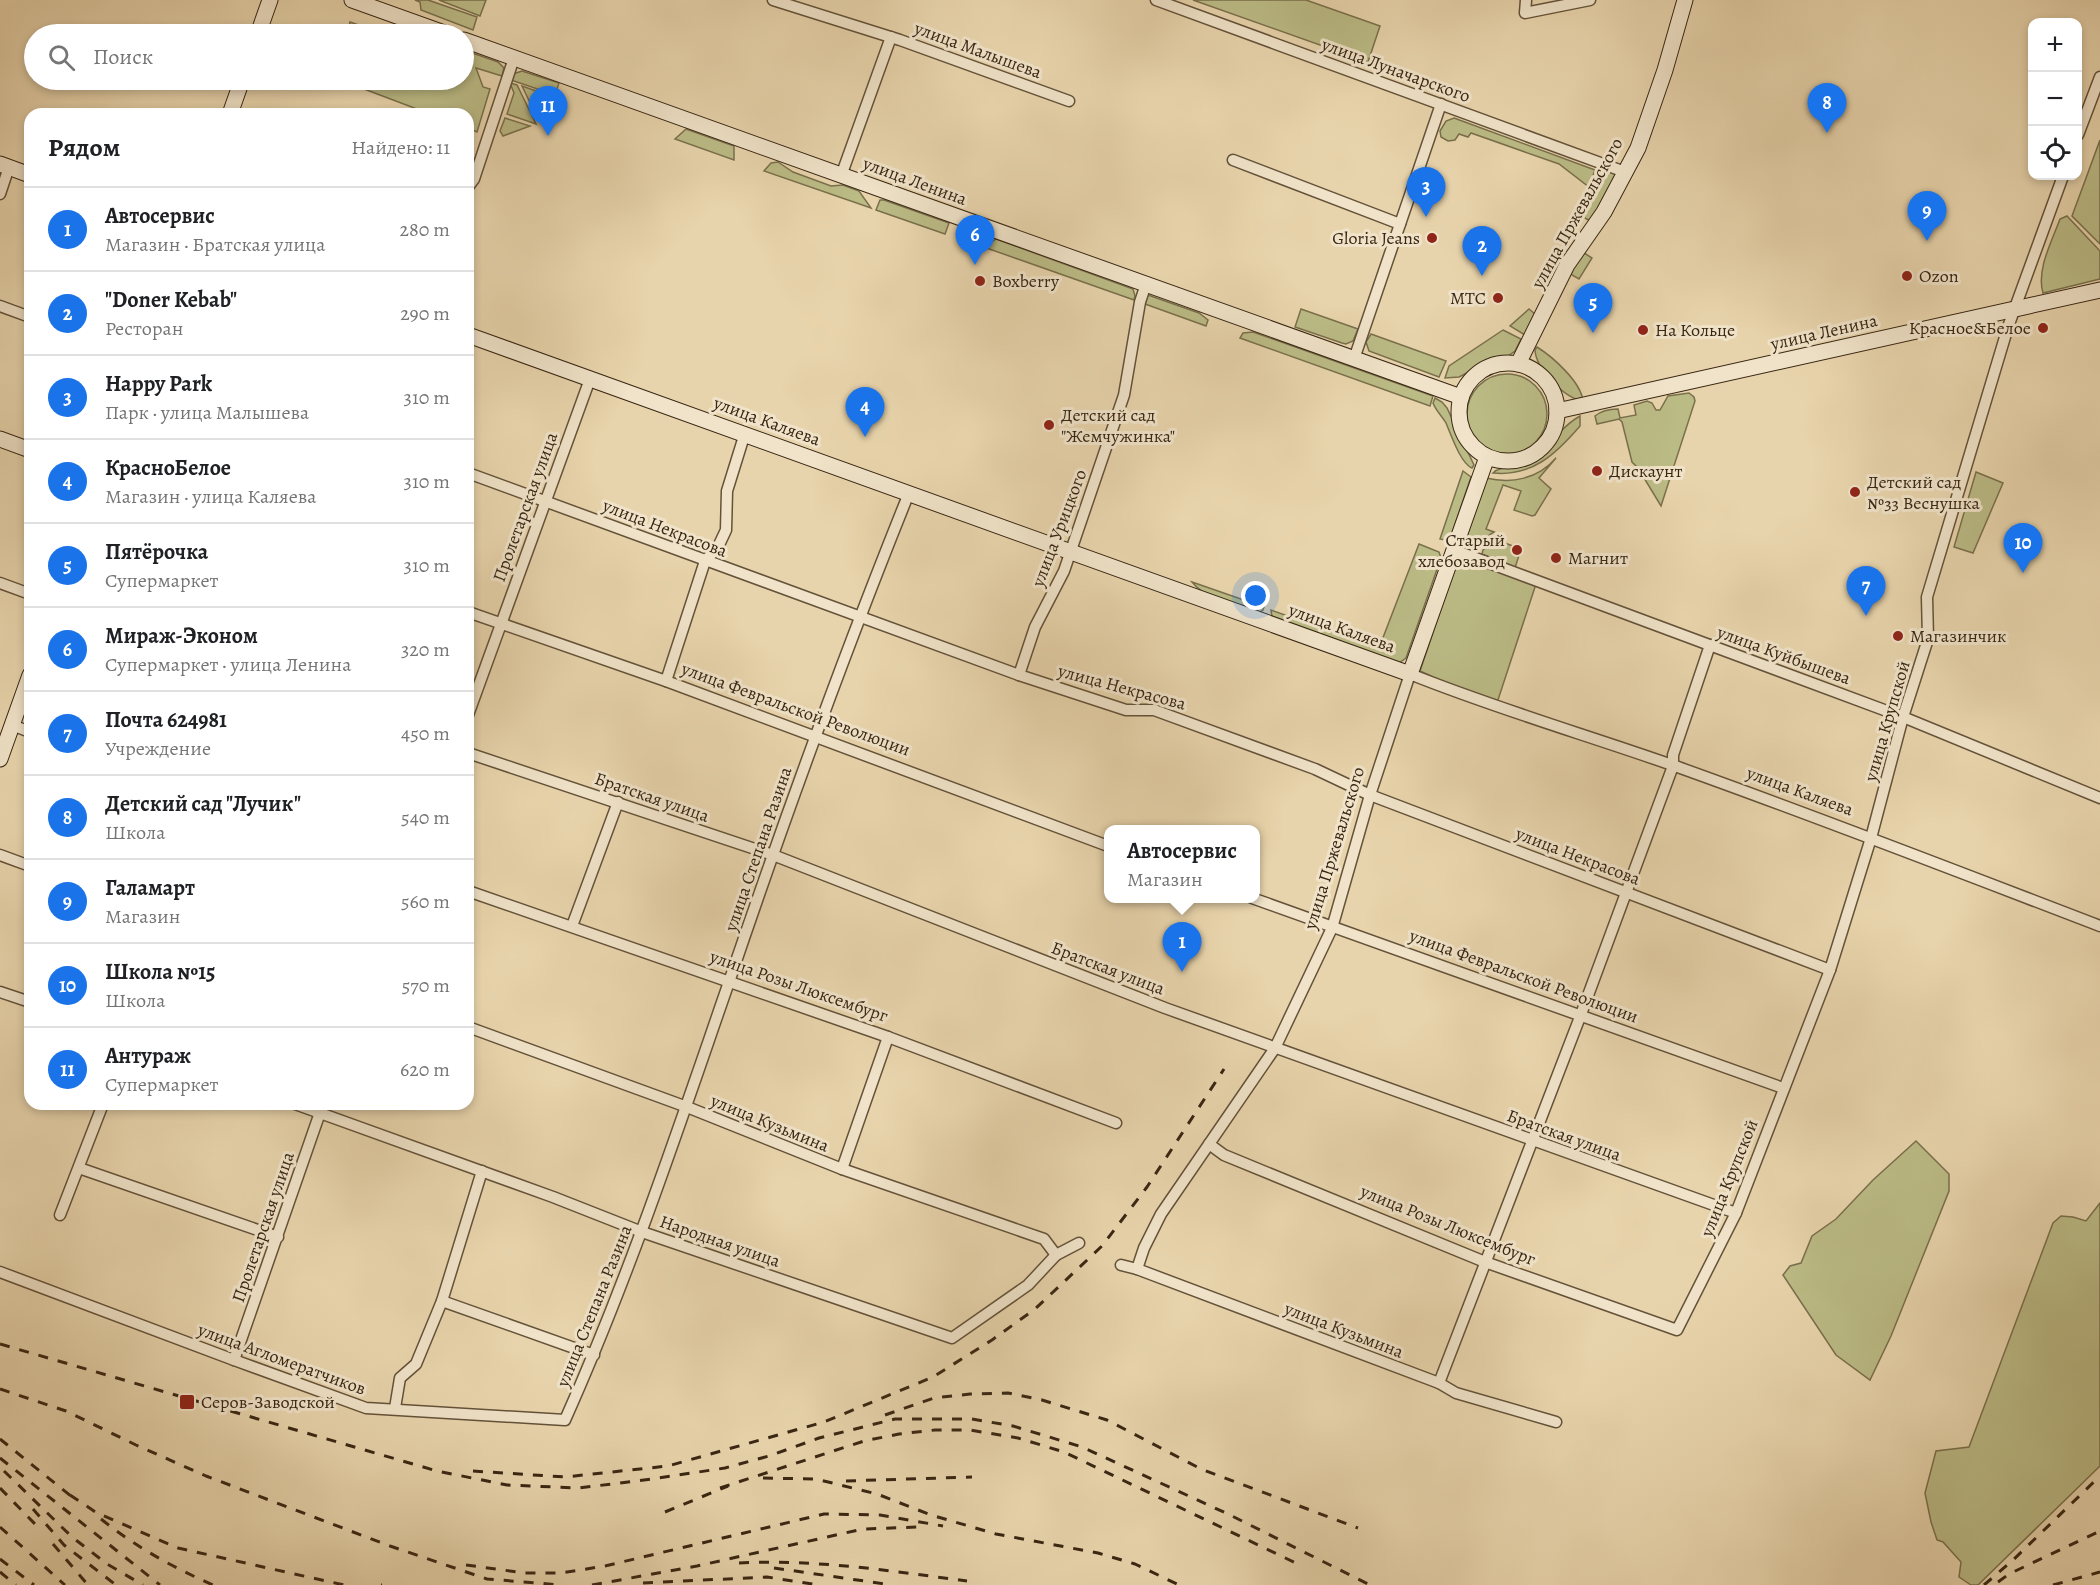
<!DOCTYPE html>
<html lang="ru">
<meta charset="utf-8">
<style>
body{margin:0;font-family:Alegreya,serif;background:#f2f2f2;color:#202124}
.controls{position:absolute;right:18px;top:18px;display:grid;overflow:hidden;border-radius:12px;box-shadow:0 3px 9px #0003}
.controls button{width:54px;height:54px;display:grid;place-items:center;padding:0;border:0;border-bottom:2px solid #e0e0e0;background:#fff;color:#202124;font:30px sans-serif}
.you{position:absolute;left:1256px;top:596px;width:21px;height:21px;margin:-15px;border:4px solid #fff;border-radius:50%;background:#1a73e8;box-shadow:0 0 0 9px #1a73e833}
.badge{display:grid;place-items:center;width:39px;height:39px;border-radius:50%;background:#1a73e8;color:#fff;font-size:20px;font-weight:700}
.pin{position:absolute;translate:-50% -50px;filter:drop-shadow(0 2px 3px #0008)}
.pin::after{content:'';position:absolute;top:32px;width:21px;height:18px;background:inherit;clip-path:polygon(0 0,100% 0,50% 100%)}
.popup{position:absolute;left:1104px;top:825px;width:156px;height:78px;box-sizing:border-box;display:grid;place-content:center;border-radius:12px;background:#fff;filter:drop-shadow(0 2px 4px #0005);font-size:20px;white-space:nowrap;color:#757577}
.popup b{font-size:22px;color:#202124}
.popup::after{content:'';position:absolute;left:50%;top:100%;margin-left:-12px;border:12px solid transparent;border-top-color:#fff}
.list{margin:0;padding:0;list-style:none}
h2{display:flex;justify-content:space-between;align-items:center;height:78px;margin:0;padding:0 24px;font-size:26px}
h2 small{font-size:20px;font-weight:400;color:#757577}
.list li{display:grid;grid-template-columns:39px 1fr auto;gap:18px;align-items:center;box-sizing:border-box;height:84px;padding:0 24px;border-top:2px solid #e0e0e0}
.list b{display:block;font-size:22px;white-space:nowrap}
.list p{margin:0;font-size:20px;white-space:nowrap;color:#757577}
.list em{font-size:20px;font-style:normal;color:#757577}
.icon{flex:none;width:33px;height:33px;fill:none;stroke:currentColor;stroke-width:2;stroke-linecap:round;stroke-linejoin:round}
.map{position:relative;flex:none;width:2100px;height:1585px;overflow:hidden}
.search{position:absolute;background:#fff;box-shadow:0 3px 9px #0003;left:24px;top:24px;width:450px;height:66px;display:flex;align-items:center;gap:15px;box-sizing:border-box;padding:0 21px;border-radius:33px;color:#757577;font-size:22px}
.panel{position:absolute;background:#fff;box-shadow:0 3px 9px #0003;left:24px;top:108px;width:450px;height:1002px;border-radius:18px}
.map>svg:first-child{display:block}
.green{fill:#bbbb86;stroke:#7a704c;stroke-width:1.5}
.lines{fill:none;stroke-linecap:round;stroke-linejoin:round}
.street-casing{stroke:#645239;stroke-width:13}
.secondary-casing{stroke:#382613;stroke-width:17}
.street{stroke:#f0e3c9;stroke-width:10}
.secondary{stroke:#f0e3c9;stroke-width:15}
.rail{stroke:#382613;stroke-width:3;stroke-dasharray:10 10;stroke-linecap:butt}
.poi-dot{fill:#8f2418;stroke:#f0e3c9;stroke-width:2}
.labels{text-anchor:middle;stroke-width:6;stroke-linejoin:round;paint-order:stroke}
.street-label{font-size:18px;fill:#382613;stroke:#f0e3c9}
.poi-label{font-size:18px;fill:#382613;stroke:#f0e3c9;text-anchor:start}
</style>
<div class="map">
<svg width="2100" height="1585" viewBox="0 0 2100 1585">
<rect width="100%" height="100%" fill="#e8d4ac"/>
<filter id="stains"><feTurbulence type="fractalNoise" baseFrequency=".00333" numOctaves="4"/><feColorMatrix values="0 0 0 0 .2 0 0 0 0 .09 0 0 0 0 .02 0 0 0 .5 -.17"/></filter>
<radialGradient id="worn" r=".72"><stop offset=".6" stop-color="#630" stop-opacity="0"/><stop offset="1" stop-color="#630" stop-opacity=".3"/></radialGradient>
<!-- green -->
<g class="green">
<path d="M415,0H428L477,17L473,30L421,10L420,2Z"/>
<path d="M439,0H486L480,16Z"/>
<path d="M1193,0H1306L1380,26L1368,62Z"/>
<path d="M350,22L384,34H349L348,32Z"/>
<path d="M464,50L498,62L504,68L502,76L476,68L483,87L490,89L477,132L468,128V114H430L343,81L464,80Z"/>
<path d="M522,71L559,83L555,95L508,79L513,74Z"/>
<path d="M510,83L517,85L536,124L507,114L514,93Z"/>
<path d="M522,86L550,96L543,116L535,113Z"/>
<path d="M505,118L530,126L503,136L500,131Z"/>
<path d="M1454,118L1595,170L1589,187L1559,164L1471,133L1468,137L1459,134L1455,140L1448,141L1441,137L1440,131L1446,121Z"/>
<path d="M686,129L734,146V160L675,139Z"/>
<path d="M2100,140V244L2072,216Z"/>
<path d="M778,162L793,172L831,186L843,185L859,191L871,208L764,171L771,163Z"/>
<path d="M1603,163L1625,172L1596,224L1583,217L1585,205Z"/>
<path d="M880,200H884L949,223L945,234L876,210Z"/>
<path d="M2067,216L2100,251V279L2043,293C2036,270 2052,241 2060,219Z"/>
<path d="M983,238L991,242L996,239L1133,289L1135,296L1134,300L978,245Z"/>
<path d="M1578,249L1592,258L1579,279L1572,275L1567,265Z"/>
<path d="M1148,295L1199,313L1208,320L1206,326L1145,304Z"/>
<path d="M1301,309L1358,329L1353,341L1346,344L1342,343L1295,327Z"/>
<path d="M1529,309L1541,319L1525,335L1510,326Z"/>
<path d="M1503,330L1521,339L1515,351L1508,356L1486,363L1459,377L1445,378L1449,366Z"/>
<path d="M1253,332L1433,396L1430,406L1240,338L1243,333Z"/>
<path d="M1371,334L1446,361L1439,377L1369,351L1366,342Z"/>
<path d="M1537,347C1553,357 1581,382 1583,401C1564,398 1536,369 1535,350Z"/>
<circle cx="1507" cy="414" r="40"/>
<path d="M1689,393L1694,397L1695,401L1661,506L1638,468L1632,462L1622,422L1619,419L1597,424L1595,416C1601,411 1609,409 1618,409L1620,418L1636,415L1634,405L1647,401L1652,403L1656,410H1660L1668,396Z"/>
<path d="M1435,398L1442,402L1447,408L1474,465L1472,468C1461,464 1451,435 1446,423C1442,416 1436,411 1433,403Z"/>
<path d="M1580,416V426C1556,454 1532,477 1493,473C1502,464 1521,469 1533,462C1547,455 1552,442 1561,431C1567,425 1573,420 1580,416Z"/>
<path d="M1556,458L1539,478L1551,489L1535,515L1532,516L1514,510L1521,491L1503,485L1486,529L1494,532C1484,538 1472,550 1462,545L1486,478C1512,484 1538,479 1556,458Z"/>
<path d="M1463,471L1471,477L1451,536L1445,540L1440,539Z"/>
<path d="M1976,472L2003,483L1973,553L1954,547Z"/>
<path d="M1502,542L1521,549L1515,568L1482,554L1483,550C1489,545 1494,543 1502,542Z"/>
<path d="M1419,544L1439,552L1441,558L1406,658L1399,663L1272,617L1271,610L1379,648Z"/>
<path d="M1459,556L1536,584L1496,706L1420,671Z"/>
<path d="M1192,582L1264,607L1263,610L1259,613C1237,606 1207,601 1192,582Z"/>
<path d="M1916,1141L1949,1174V1191L1891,1336L1870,1380L1836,1355L1783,1275L1790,1266L1801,1263L1812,1236L1836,1219L1873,1180Z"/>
<path d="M2100,1203V1466L1978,1585H1971L1959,1577L1961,1562L1943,1542L1937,1540L1931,1522L1925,1493L1936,1451L1969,1447L2053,1223L2061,1216L2073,1217L2086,1221Z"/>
</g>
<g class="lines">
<defs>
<g id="street">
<path d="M773,0L900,40L1069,101"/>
<path d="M1156,0L1625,172"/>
<path d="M1526,0L1525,13L1590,0"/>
<path d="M2078,135L2100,77"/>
<path d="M1233,160L1400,224"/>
<path d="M841,176L891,37"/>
<path d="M468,187L474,179L514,58"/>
<path d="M0,194L9,167"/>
<path d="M0,306L30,317"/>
<path d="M1354,359L1441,104"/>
<path d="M468,473L1019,675L1126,710H1154L1315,769L1370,795L1830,970"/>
<path d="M1454,550L1903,717L2100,798"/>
<path d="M0,583L30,594"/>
<path d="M468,612L666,681L1108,846"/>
<path d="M1019,675L1035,627L1064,571L1124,395L1140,302L1146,284"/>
<path d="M666,681L705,561L718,547L726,530L727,491L745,433"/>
<path d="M468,715L590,379"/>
<path d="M12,725L30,732"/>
<path d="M468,753L773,855L1165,1008L1736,1213"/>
<path d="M0,855L30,866"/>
<path d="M468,891L888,1037L1116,1123"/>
<path d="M1252,898L1783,1088"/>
<path d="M572,926L618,802"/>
<path d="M0,992L30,1002"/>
<path d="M468,1027L687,1107L842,1169L1044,1239L1056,1255"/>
<path d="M295,1104L553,1197L642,1232L952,1338L1028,1285L1056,1255L1079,1243"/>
<path d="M1209,1144L1224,1155L1485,1262L1677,1330L1736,1213L1830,970L1871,838L1903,717L1928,639L1927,597L2008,327L2063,176"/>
<path d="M79,1168L278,1237"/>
<path d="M842,1169L888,1037"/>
<path d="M60,1215L103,1104"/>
<path d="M1121,1265L1137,1269L1439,1383L1456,1393L1556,1422"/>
<path d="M1137,1269L1144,1248L1161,1214L1275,1048L1332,928L1370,795L1410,674C1497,709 1587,735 1675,766C1818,817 1959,872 2100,926"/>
<path d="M0,1272L234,1360L366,1408L565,1420C629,1277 678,1129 729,982C785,817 844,654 909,493"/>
<path d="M442,1301L594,1355"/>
<path d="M234,1360L323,1104"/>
<path d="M1439,1383L1580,1017L1673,766V755L1710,645"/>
<path d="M395,1408L400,1378L416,1364L442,1301L482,1171"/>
</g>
<g id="secondary">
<path d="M352,0L447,34"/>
<path d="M258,34L270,0"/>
<path d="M464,40L1461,397"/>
<path d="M230,114L242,80"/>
<path d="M0,164L30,175"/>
<path d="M468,335L1410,674L1487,457"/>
<circle cx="1508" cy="412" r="49"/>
<path d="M1518,364L1567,265L1604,212L1638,148L1665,70L1685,0"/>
<path d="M1557,411L2100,290"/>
<path d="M0,439L30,450"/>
<path d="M0,759L30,675"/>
</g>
</defs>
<!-- street casing -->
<use href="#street" class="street-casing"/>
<!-- secondary casing -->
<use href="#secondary" class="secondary-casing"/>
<!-- street -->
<use href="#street" class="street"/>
<!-- secondary -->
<use href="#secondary" class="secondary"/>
<!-- rail -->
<g class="rail">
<path d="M0,1344L437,1471L507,1485L579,1488L652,1479L725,1468L769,1456L819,1438L895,1419H972L1013,1426L1082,1447L1228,1514L1370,1585"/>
<path d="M0,1389L66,1411L136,1445L206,1476L390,1546L487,1579L561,1585"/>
<path d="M885,1415L934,1398L970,1394L1008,1393L1042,1400L1107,1420L1201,1469L1358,1528"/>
<path d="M0,1439L77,1501"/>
<path d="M0,1458L160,1585"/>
<path d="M4,1471L72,1537L107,1564L143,1585"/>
<path d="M473,1471L565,1477L668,1466L824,1422L933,1377L992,1340L1035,1309L1102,1246L1147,1187L1224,1069"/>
<path d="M763,1478L816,1479L877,1494L931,1515L996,1534L1098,1553L1135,1564L1179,1585"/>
<path d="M846,1481L972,1477"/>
<path d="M0,1488L35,1524"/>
<path d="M720,1488L864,1441L899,1434L935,1430H970L1018,1438L1064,1452L1300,1565"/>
<path d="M70,1495L97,1513L178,1548L344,1585"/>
<path d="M33,1509L64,1545L116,1585"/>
<path d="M665,1512L728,1486"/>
<path d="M101,1519C136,1547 172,1567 213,1585"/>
<path d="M0,1527L65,1585"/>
<path d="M53,1544L88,1585"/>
<path d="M0,1559L34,1585"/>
<path d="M739,1563C816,1559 891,1571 967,1581"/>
<path d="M466,1565L525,1573H561L605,1566L824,1514L880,1515L943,1526"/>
<path d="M774,1568L892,1585"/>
<path d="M0,1572L16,1585"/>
<path d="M1998,1582L2009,1574L2100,1531"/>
<path d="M643,1583L767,1577L819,1585"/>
<path d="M381,1585H382"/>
<path d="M592,1585L697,1566L863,1529L919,1527"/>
<path d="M1984,1585L2012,1561L2100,1476"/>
<path d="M2053,1585L2100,1572"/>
</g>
</g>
<!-- markers -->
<g class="poi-dot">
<circle cx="1432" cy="238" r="6"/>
<circle cx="1907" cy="276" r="6"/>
<circle cx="980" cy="281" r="6"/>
<circle cx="1498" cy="298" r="6"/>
<circle cx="2043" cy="328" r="6"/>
<circle cx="1643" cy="330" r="6"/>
<circle cx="1049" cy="425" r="6"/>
<circle cx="1597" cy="471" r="6"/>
<circle cx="1855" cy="492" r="6"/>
<circle cx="1517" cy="550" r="6"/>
<circle cx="1556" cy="558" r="6"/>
<circle cx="1898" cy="636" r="6"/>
<rect x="179" y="1394" width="16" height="16" rx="3"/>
</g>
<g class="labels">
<!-- street labels -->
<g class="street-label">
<text transform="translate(978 50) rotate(20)" y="6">улица Малышева</text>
<text transform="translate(1396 70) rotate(20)" y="6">улица Луначарского</text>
<text transform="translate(915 181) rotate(20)" y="6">улица Ленина</text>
<text transform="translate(1577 213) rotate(-61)" y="6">улица Пржевальского</text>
<text transform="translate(1824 332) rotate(-13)" y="6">улица Ленина</text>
<text transform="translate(767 421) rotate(20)" y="6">улица Каляева</text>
<text transform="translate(525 507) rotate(-70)" y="6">Пролетарская улица</text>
<text transform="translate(665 528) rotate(21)" y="6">улица Некрасова</text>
<text transform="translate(1059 528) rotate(-69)" y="6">улица Урицкого</text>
<text transform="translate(1342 628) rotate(20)" y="6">улица Каляева</text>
<text transform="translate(1784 655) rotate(20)" y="6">улица Куйбышева</text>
<text transform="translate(1122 687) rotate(15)" y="6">улица Некрасова</text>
<text transform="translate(796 709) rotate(20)" y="6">улица Февральской Революции</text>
<text transform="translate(1887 721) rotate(-74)" y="6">улица Крупской</text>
<text transform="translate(1800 791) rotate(20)" y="6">улица Каляева</text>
<text transform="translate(652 797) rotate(19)" y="6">Братская улица</text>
<text transform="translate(1334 848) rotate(-73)" y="6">улица Пржевальского</text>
<text transform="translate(758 849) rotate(-71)" y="6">улица Степана Разина</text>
<text transform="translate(1578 856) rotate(21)" y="6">улица Некрасова</text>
<text transform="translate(1108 968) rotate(21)" y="6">Братская улица</text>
<text transform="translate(1524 976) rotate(20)" y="6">улица Февральской Революции</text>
<text transform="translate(799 986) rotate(19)" y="6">улица Розы Люксембург</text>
<text transform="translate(770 1123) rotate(22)" y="6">улица Кузьмина</text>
<text transform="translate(1564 1135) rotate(20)" y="6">Братская улица</text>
<text transform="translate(1729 1178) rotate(-68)" y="6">улица Крупской</text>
<text transform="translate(1448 1225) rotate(22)" y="6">улица Розы Люксембург</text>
<text transform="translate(263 1227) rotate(-71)" y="6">Пролетарская улица</text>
<text transform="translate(720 1241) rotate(19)" y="6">Народная улица</text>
<text transform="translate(594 1306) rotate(-68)" y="6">улица Степана Разина</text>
<text transform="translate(1344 1330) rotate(21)" y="6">улица Кузьмина</text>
<text transform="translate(282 1359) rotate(20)" y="6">улица Агломератчиков</text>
</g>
<!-- poi labels -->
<g class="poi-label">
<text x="1420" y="244" text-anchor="end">Gloria Jeans</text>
<text x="1919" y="282">Ozon</text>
<text x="992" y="287">Boxberry</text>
<text x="1486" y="304" text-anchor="end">МТС</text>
<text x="2031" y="334" text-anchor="end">Красное&amp;Белое</text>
<text x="1655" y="336">На Кольце</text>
<text x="1061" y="421">Детский сад<tspan x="1061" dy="21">"Жемчужинка"</tspan></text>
<text x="1609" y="477">Дискаунт</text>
<text x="1867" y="488">Детский сад<tspan x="1867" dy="21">№33 Веснушка</tspan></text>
<text x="1505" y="546" text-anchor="end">Старый<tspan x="1505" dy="21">хлебозавод</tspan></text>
<text x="1568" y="564">Магнит</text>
<text x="1910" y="642">Магазинчик</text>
<text x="201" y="1408">Серов-Заводской</text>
</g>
</g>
<rect width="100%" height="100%" filter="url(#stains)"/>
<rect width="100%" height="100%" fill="url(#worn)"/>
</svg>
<div class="controls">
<button>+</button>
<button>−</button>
<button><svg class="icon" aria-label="locate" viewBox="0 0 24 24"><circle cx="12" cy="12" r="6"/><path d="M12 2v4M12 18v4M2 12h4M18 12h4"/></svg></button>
</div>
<div class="you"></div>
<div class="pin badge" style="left:1182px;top:972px">1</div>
<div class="popup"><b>Автосервис</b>Магазин</div>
<div class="pin badge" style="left:1482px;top:276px">2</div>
<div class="pin badge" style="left:1426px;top:217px">3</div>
<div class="pin badge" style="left:865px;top:437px">4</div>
<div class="pin badge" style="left:1593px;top:333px">5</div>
<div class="pin badge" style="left:975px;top:265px">6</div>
<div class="pin badge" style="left:1866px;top:616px">7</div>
<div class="pin badge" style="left:1827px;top:133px">8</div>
<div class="pin badge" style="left:1927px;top:241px">9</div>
<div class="pin badge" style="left:2023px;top:573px">10</div>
<div class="pin badge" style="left:548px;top:136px">11</div>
<div class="search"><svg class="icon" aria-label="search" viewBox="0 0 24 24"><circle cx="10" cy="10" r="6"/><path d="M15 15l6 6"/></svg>Поиск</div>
<section class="panel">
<h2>Рядом<small>Найдено: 11</small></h2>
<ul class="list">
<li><span class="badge">1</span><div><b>Автосервис</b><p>Магазин · Братская улица</p></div><em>280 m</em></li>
<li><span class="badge">2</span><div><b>&quot;Doner Kebab&quot;</b><p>Ресторан</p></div><em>290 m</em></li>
<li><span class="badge">3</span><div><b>Happy Park</b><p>Парк · улица Малышева</p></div><em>310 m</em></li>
<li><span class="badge">4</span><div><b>КрасноБелое</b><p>Магазин · улица Каляева</p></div><em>310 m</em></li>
<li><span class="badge">5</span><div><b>Пятёрочка</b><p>Супермаркет</p></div><em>310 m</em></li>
<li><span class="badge">6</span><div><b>Мираж-Эконом</b><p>Супермаркет · улица Ленина</p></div><em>320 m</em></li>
<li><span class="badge">7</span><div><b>Почта 624981</b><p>Учреждение</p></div><em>450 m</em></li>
<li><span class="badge">8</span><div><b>Детский сад &quot;Лучик&quot;</b><p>Школа</p></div><em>540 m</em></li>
<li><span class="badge">9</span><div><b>Галамарт</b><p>Магазин</p></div><em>560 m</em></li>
<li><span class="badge">10</span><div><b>Школа №15</b><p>Школа</p></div><em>570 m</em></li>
<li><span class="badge">11</span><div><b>Антураж</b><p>Супермаркет</p></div><em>620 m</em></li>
</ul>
</section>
</div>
